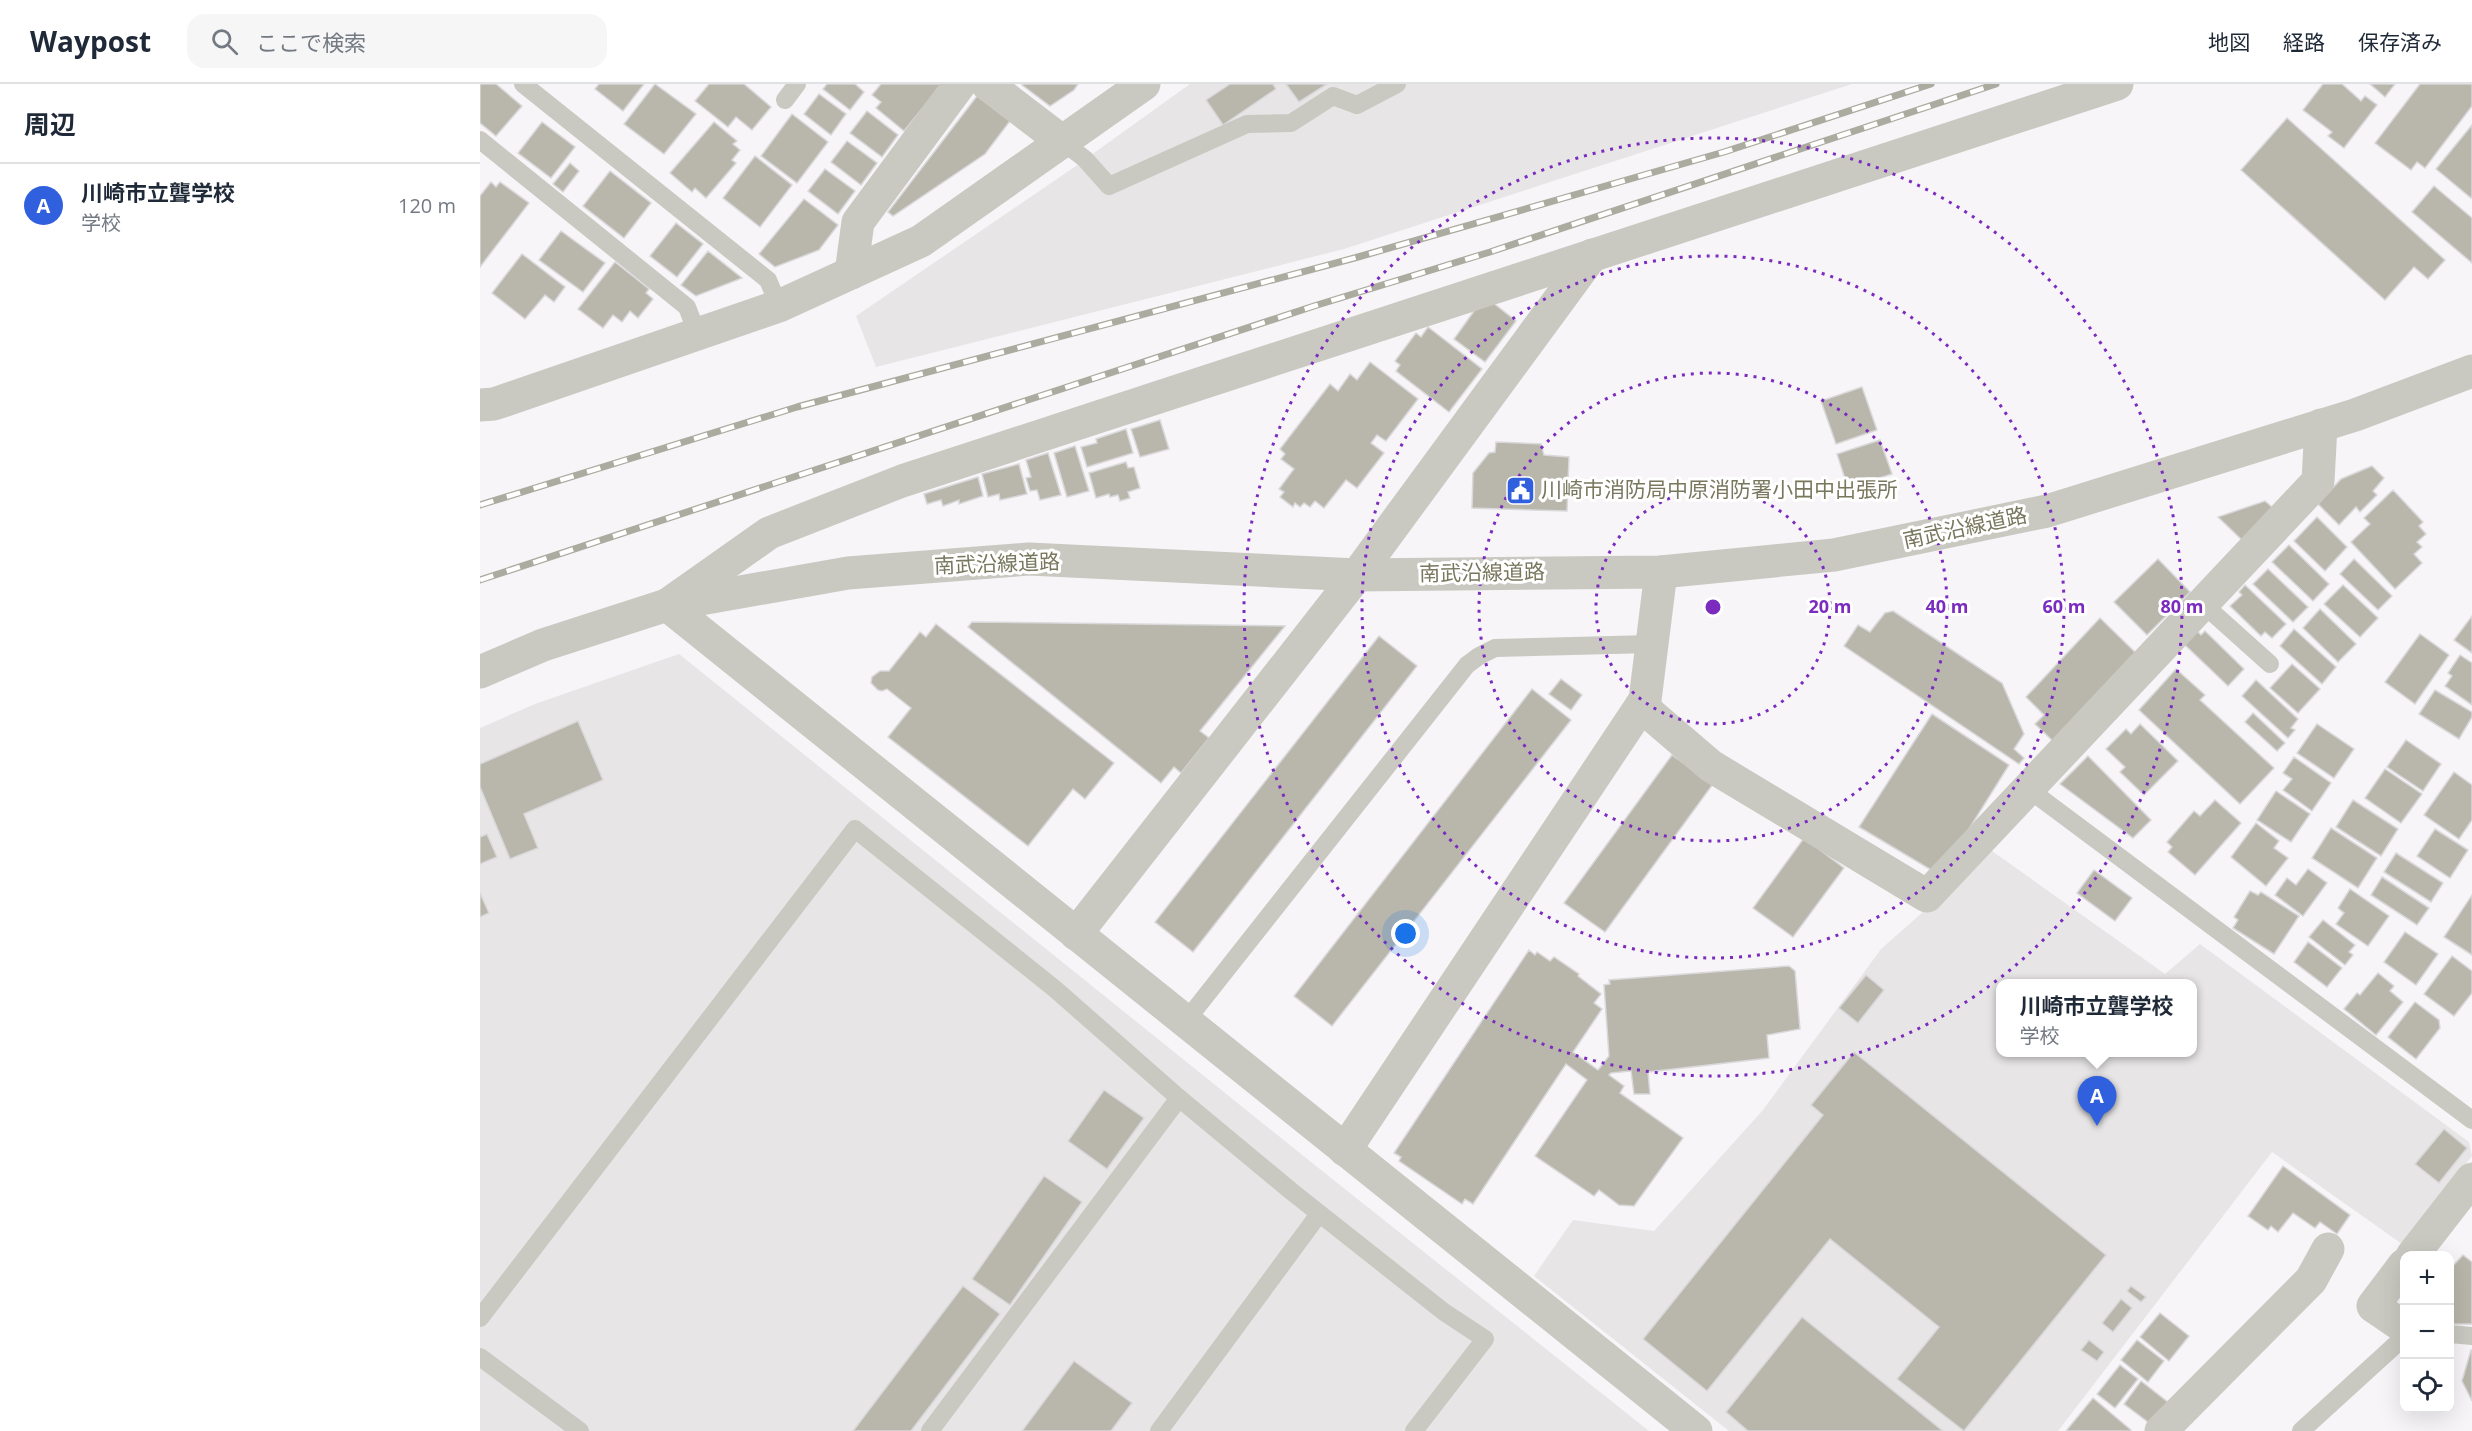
<!DOCTYPE html>
<html lang="ja">
<meta charset="utf-8">
<style>
body{margin:0;font-family:"Open Sans","Noto Sans JP",sans-serif;background:#f6f6f7;color:#1f2937}
.controls{position:absolute;right:18px;bottom:18px;display:grid;overflow:hidden;border-radius:12px;box-shadow:0 6px 24px #0002}
.controls button{width:54px;height:54px;display:grid;place-items:center;padding:0;border:0;border-bottom:2px solid #e0e1e3;background:#fff;color:#1f2937;font:30px sans-serif}
.you{position:absolute;left:926px;top:850px;width:21px;height:21px;margin:-15px;border:4px solid #fff;border-radius:50%;background:#1a73e8;box-shadow:0 0 0 9px #1a73e833}
.badge{display:grid;place-items:center;width:39px;height:39px;border-radius:50%;background:#3060dd;color:#fff;font-size:20px;font-weight:700}
.pin{position:absolute;translate:-50% -50px;filter:drop-shadow(0 2px 3px #0008)}
.pin::after{content:'';position:absolute;top:32px;width:21px;height:18px;background:inherit;clip-path:polygon(0 0,100% 0,50% 100%)}
.popup{position:absolute;left:1516px;top:895px;width:201px;height:78px;box-sizing:border-box;display:grid;place-content:center;border-radius:12px;background:#fff;filter:drop-shadow(0 2px 4px #0005);font-size:20px;white-space:nowrap;color:#747a83}
.popup b{font-size:22px;color:#1f2937}
.popup::after{content:'';position:absolute;left:50%;top:100%;margin-left:-12px;border:12px solid transparent;border-top-color:#fff}
.list{margin:0;padding:0;list-style:none}
h2{display:flex;justify-content:space-between;align-items:center;height:78px;margin:0;padding:0 24px;font-size:26px}
h2 small{font-size:20px;font-weight:400;color:#747a83}
.list li{display:grid;grid-template-columns:39px 1fr auto;gap:18px;align-items:center;box-sizing:border-box;height:84px;padding:0 24px;border-top:2px solid #e0e1e3}
.list b{display:block;font-size:22px;white-space:nowrap}
.list p{margin:0;font-size:20px;white-space:nowrap;color:#747a83}
.list em{font-size:20px;font-style:normal;color:#747a83}
.icon{flex:none;width:33px;height:33px;fill:none;stroke:currentColor;stroke-width:2;stroke-linecap:round;stroke-linejoin:round}
.map{position:relative;flex:none;width:1992px;height:1347px;overflow:hidden}
header{display:flex;align-items:center;gap:36px;box-sizing:border-box;height:84px;padding:0 30px;background:#fff;border-bottom:2px solid #e0e1e3}
header strong{font-size:28px}
nav{display:flex;gap:33px;margin-inline-start:auto;font-size:21px}
.search{width:420px;height:54px;background:#f6f6f7;display:flex;align-items:center;gap:15px;box-sizing:border-box;padding:0 21px;border-radius:18px;color:#747a83;font-size:22px}
main{display:flex}
aside{flex:1;background:#fff}
.map>svg:first-child{display:block}
.built{fill:#e7e5e6;fill-rule:evenodd}
.building{fill:#b9b7ab;stroke:#d9d8da;stroke-width:1.5}
.lines{fill:none;stroke-linecap:round;stroke-linejoin:round}
.service{stroke:#c9c9c2;stroke-width:18}
.minor{stroke:#c9c9c2;stroke-width:33}
.tertiary{stroke:#c9c9c2;stroke-width:33}
.rail-casing{stroke:#acab9f;stroke-width:7}
.rail{stroke:#fff;stroke-width:4.5;stroke-dasharray:14;stroke-linecap:butt}
.ring{fill:none;stroke:#7b2cbf;stroke-width:3;stroke-dasharray:3 6}
.labels{text-anchor:middle;stroke-width:6;stroke-linejoin:round;paint-order:stroke}
.poi-label{font-size:21px;fill:#79785f;stroke:#fff;text-anchor:start}
.street-label{font-size:21px;fill:#79785f;stroke:#fff}
.centre{fill:#7b2cbf;stroke:#fff;stroke-width:3}
.ring-label{font-size:18px;text-anchor:middle;font-weight:bold;fill:#7b2cbf;stroke:#fff;stroke-width:6;stroke-linejoin:round;paint-order:stroke}
</style>
<header>
<strong>Waypost</strong>
<div class="search"><svg class="icon" aria-label="search" viewBox="0 0 24 24"><circle cx="10" cy="10" r="6"/><path d="M15 15l6 6"/></svg>ここで検索</div>
<nav><a>地図</a><a>経路</a><a>保存済み</a></nav>
</header>
<main>
<aside>
<h2>周辺<small></small></h2>
<ul class="list">
<li><span class="badge">A</span><div><b>川崎市立聾学校</b><p>学校</p></div><em>120 m</em></li>
</ul>
</aside>
<div class="map">
<svg width="1992" height="1347" viewBox="0 0 1992 1347">
<rect width="100%" height="100%" fill="#f7f5f8"/>
<!-- built -->
<g class="built">
<path d="M710,0H1372L864,165L396,283L376,232L593,84Z"/>
<path d="M199,570L836,1082L1169,1347H0V644L55,620Z"/>
<path d="M1512,767L1685,890L1720,860L1989,1058L1992,1072L1922,1160L1792,1068L1578,1347H1249L1054,1192L1093,1136L1174,1147L1283,1026L1401,865ZM1521,900H1713V968H1521Z"/>
</g>
<!-- building -->
<g class="building">
<path d="M0,0H16L42,22L16,52L0,39Z"/>
<path d="M119,0H164L143,27L115,5Z"/>
<path d="M175,0L216,30L184,70L144,40Z"/>
<path d="M229,0H264L291,23L272,46L256,33L248,43L215,17Z"/>
<path d="M347,0H375L384,8L370,26L343,5Z"/>
<path d="M401,0H462L424,47L396,24L401,18L392,11Z"/>
<path d="M543,0H598L594,6L570,22L542,1Z"/>
<path d="M750,0H793L796,5L743,41L726,16Z"/>
<path d="M806,0H847L819,18Z"/>
<path d="M1843,0H1862L1881,17L1885,12L1897,21L1864,64L1848,52L1852,48L1823,26Z"/>
<path d="M1890,0H1915L1905,13Z"/>
<path d="M1940,0H1992V22L1945,84L1937,78L1931,86L1895,59Z"/>
<path d="M339,10L366,30L351,51L324,30Z"/>
<path d="M497,12L530,37L505,70L413,132L408,128Z"/>
<path d="M387,27L418,51L402,73L370,49Z"/>
<path d="M312,30L348,58L317,99L281,72Z"/>
<path d="M1807,34L1965,176L1948,195L1934,183L1905,216L1761,86Z"/>
<path d="M62,38L95,63L71,94L38,69Z"/>
<path d="M234,38L257,57L253,60L260,66L252,76L256,79L226,114L215,104L212,108L190,89Z"/>
<path d="M1992,41V112L1991,114L1956,85Z"/>
<path d="M367,57L397,79L381,101L351,78Z"/>
<path d="M275,72L312,101L280,143L243,114Z"/>
<path d="M90,79L99,87L83,108L73,100Z"/>
<path d="M345,85L375,107L358,130L328,107Z"/>
<path d="M130,87L171,119L144,154L103,122Z"/>
<path d="M11,98L16,103L20,98L49,119L0,183V112Z"/>
<path d="M1954,102L1992,134V179L1932,128Z"/>
<path d="M324,115L358,141L339,166L295,183L279,170Z"/>
<path d="M196,139L223,160L197,193L170,172Z"/>
<path d="M81,147L125,179L103,208L59,176Z"/>
<path d="M228,167L262,194L216,212L201,201Z"/>
<path d="M42,170L85,203L74,218L65,211L45,235L12,209Z"/>
<path d="M135,178L169,205L166,209L173,215L158,234L150,227L142,238L133,231L123,244L98,225Z"/>
<path d="M1012,218L1036,237L1005,278L974,255L997,223Z"/>
<path d="M948,243L1002,285L969,328L916,287L920,281L915,277L936,249L941,253Z"/>
<path d="M890,278L938,315L906,357L897,351L891,359L904,369L877,404L866,396L844,424L835,417L830,423L824,419L820,423L815,419L813,423L800,413L804,408L799,405L814,385L801,375L805,370L800,365L850,300L858,307L870,290L877,296Z"/>
<path d="M1382,303L1397,346L1356,360L1341,317Z"/>
<path d="M680,336L689,365L660,373L651,345Z"/>
<path d="M646,345L653,369L607,383L601,363L617,359L616,355Z"/>
<path d="M1400,356L1412,390L1368,404L1357,370Z"/>
<path d="M1016,358L1061,360L1064,371L1089,373L1087,427L992,424L993,389L1009,369L1015,368Z"/>
<path d="M595,362L609,407L587,413L574,369Z"/>
<path d="M568,369L581,411L560,416L557,406L550,407L546,394L551,393L546,376Z"/>
<path d="M646,378L648,384L654,383L660,404L648,408L650,414L640,417L638,411L630,413L629,410L616,414L609,389Z"/>
<path d="M539,380L547,410L520,416L519,410L508,413L502,390Z"/>
<path d="M1892,382L1904,394L1893,407L1897,411L1880,428L1876,423L1859,441L1838,420L1861,395Z"/>
<path d="M498,393L503,412L479,420V416L463,422L461,416L447,420L444,410Z"/>
<path d="M1913,406L1943,438L1939,442L1946,450L1937,458L1942,463L1934,470L1942,479L1915,505L1871,458L1890,440L1884,434Z"/>
<path d="M1785,417L1793,424L1762,456L1738,433Z"/>
<path d="M1837,433L1867,463L1845,487L1814,457Z"/>
<path d="M1809,461L1849,500L1833,517L1792,478Z"/>
<path d="M1678,475L1710,508L1667,551L1634,518Z"/>
<path d="M1874,475L1912,512L1898,526L1860,490Z"/>
<path d="M1788,485L1828,523L1813,538L1773,500Z"/>
<path d="M1765,501L1806,540L1792,554L1785,548L1781,552L1750,522L1762,511L1759,508Z"/>
<path d="M1863,501L1898,534L1880,553L1844,520Z"/>
<path d="M1840,525L1876,560L1858,578L1823,544Z"/>
<path d="M1413,527L1522,599L1544,650L1534,665L1544,674L1539,680L1364,562L1378,541L1390,548L1405,529Z"/>
<path d="M1992,532V569L1974,556Z"/>
<path d="M1620,534L1658,571L1575,659L1555,640L1564,631L1546,613Z"/>
<path d="M492,538L805,542L720,647L729,654L701,689L694,683L681,699L488,543Z"/>
<path d="M456,540L634,679L605,715L593,705L548,762L408,653L431,624L407,605L402,607L398,606L391,599L392,593L400,587H409L440,548L446,553Z"/>
<path d="M1814,545L1856,583L1842,600L1800,562Z"/>
<path d="M1717,547L1721,551L1725,547L1764,585L1748,602L1704,560Z"/>
<path d="M1940,550L1969,571L1935,620L1905,598Z"/>
<path d="M899,552L937,582L713,868L675,838Z"/>
<path d="M1980,571L1992,579V621L1965,602L1972,592L1968,589Z"/>
<path d="M1812,580L1840,605L1818,629L1790,604Z"/>
<path d="M1696,585L1725,611L1720,616L1794,684L1760,720L1659,626Z"/>
<path d="M1081,595L1102,611L1091,626L1069,610Z"/>
<path d="M1776,596L1818,635L1811,644L1815,646L1808,654L1762,612Z"/>
<path d="M1052,605L1091,636L852,942L814,912Z"/>
<path d="M1955,606L1992,628V633L1979,655L1939,630Z"/>
<path d="M1773,629L1805,659L1797,667L1765,638Z"/>
<path d="M1452,630L1529,681L1479,761L1453,787L1379,743Z"/>
<path d="M98,637L123,696L44,730L58,764L30,775L0,703V680Z"/>
<path d="M1660,640L1698,677L1664,711L1640,688L1645,683L1626,665L1646,645L1651,650Z"/>
<path d="M1837,640L1874,665L1854,694L1817,669Z"/>
<path d="M1926,656L1961,680L1943,707L1907,683Z"/>
<path d="M1192,671L1233,700L1125,848L1084,819Z"/>
<path d="M1608,672L1671,736L1653,754L1580,700Z"/>
<path d="M1814,673L1851,699L1832,727L1803,706L1812,695L1803,689Z"/>
<path d="M1905,685L1942,710L1921,739L1885,714Z"/>
<path d="M1974,688L1992,701V736L1979,755L1944,731Z"/>
<path d="M1796,707L1830,730L1811,758L1777,736Z"/>
<path d="M1735,716L1761,739L1715,791L1688,768L1692,763L1687,758L1714,727L1720,732Z"/>
<path d="M1873,716L1918,745L1901,772L1856,743Z"/>
<path d="M1776,739L1799,757L1794,764L1808,774L1786,802L1751,773Z"/>
<path d="M1851,744L1897,774L1878,804L1832,774Z"/>
<path d="M1955,745L1988,766L1970,794L1937,772Z"/>
<path d="M7,750L17,773L0,780V753Z"/>
<path d="M1324,754L1364,784L1313,853L1273,824Z"/>
<path d="M1916,769L1963,799L1951,818L1904,788Z"/>
<path d="M1828,785L1847,799L1823,832L1795,811L1807,794L1816,801Z"/>
<path d="M1614,786L1652,814L1635,837L1597,809Z"/>
<path d="M1902,793L1949,824L1937,841L1891,811Z"/>
<path d="M1870,805L1909,832L1888,862L1856,840L1864,829L1858,824Z"/>
<path d="M1770,807L1778,811L1781,808L1819,832L1794,870L1753,844L1758,836L1754,833Z"/>
<path d="M0,809L9,829L0,833Z"/>
<path d="M1992,811V871L1964,853Z"/>
<path d="M1843,836L1875,861L1869,868L1873,871L1865,881L1829,853Z"/>
<path d="M1925,848L1958,870L1936,901L1904,878Z"/>
<path d="M1828,858L1862,884L1847,903L1814,878Z"/>
<path d="M1049,866L1055,871L1057,868L1070,877L1074,873L1099,890L1098,892L1121,910L1114,919L1122,925L1093,968L1118,986L1129,972L1124,901L1130,900L1129,896L1309,882L1315,887L1320,945L1287,951L1289,974L1168,988L1170,1010H1154L1151,987L1131,989L1129,991L1144,1002L1140,1009L1203,1054L1154,1122L1139,1121L1119,1106L1114,1112L1055,1072L1107,996L1086,980L993,1120L985,1115L982,1120L919,1077L921,1073L914,1069Z"/>
<path d="M1972,872L1992,887V909L1974,932L1944,910Z"/>
<path d="M1898,889L1914,902L1910,907L1923,918L1896,951L1864,925L1877,909L1880,911Z"/>
<path d="M1386,891L1404,906L1378,939L1359,924Z"/>
<path d="M1935,918L1959,936L1960,944L1936,975L1908,953Z"/>
<path d="M1374,968L1626,1171L1484,1347L1417,1295L1459,1243L1350,1155L1227,1307L1163,1255L1343,1031L1331,1021Z"/>
<path d="M624,1006L664,1034L627,1085L588,1057Z"/>
<path d="M1964,1045L1987,1064L1959,1099L1935,1080Z"/>
<path d="M1803,1082L1870,1131L1857,1150L1840,1138L1835,1144L1813,1129L1798,1148L1791,1142L1788,1146L1768,1132Z"/>
<path d="M564,1092L602,1118L530,1221L492,1195Z"/>
<path d="M1983,1171L1992,1178V1240H1970V1185Z"/>
<path d="M483,1202L520,1230L431,1347H373Z"/>
<path d="M1651,1202L1666,1213L1661,1218L1647,1207Z"/>
<path d="M1641,1215L1652,1224L1633,1248L1622,1239Z"/>
<path d="M1680,1229L1709,1252L1689,1277L1660,1253Z"/>
<path d="M1322,1233L1463,1347H1268L1246,1328Z"/>
<path d="M1609,1256L1624,1268L1617,1277L1601,1266Z"/>
<path d="M1657,1256L1684,1277L1668,1298L1641,1276Z"/>
<path d="M1991,1266H1992V1317L1982,1297Z"/>
<path d="M594,1277L652,1319L631,1347H542Z"/>
<path d="M1640,1281L1658,1295L1635,1324L1617,1310Z"/>
<path d="M1661,1297L1689,1319L1672,1341L1644,1320Z"/>
<path d="M1613,1314L1651,1346L1650,1347H1586Z"/>
</g>
<g class="lines">
<!-- service -->
<g class="service">
<path d="M43,0L288,196L299,222"/>
<path d="M305,16L317,0"/>
<path d="M0,56L207,223L217,249"/>
<path d="M583,58L605,75L629,102L767,40L811,39L853,12L877,21L917,0"/>
<path d="M1722,519L1790,580"/>
<path d="M1547,704L1992,1036"/>
<path d="M705,938L987,581L999,572L1015,564L1171,560"/>
<path d="M0,1234L375,745L575,905L699,1014L811,1107L964,1228L1005,1255L934,1347"/>
<path d="M1970,1250L1992,1252"/>
<path d="M0,1273L100,1347"/>
<path d="M450,1347L699,1014"/>
<path d="M679,1347L839,1130"/>
<path d="M1821,1347L1924,1253"/>
</g>
<!-- minor -->
<g class="minor">
<path d="M507,0L583,58"/>
<path d="M371,189L378,138L480,0"/>
<path d="M187,521L289,449L422,397L1637,0"/>
<path d="M1161,622L1231,682L1447,812L1838,397L1841,341"/>
<path d="M596,850L877,491L1112,171"/>
<path d="M865,1066L1165,616L1181,488"/>
<path d="M1932,1172L1992,1095"/>
<path d="M1924,1181L1893,1222L1924,1243"/>
<path d="M1681,1347L1831,1196L1848,1165"/>
</g>
<!-- tertiary -->
<g class="tertiary">
<path d="M0,321L14,320L299,222L441,157L664,0"/>
<path d="M187,521L1216,1347"/>
<path d="M0,588L63,561L187,521L368,489L549,475L877,491L1181,488L1354,471L1567,427L1875,331L1992,287"/>
</g>
<defs>
<g id="rail">
<path d="M0,421L317,323L878,173L1244,68L1451,0"/>
<path d="M0,496L834,222L1010,168L1516,0"/>
</g>
</defs>
<!-- rail casing -->
<use href="#rail" class="rail-casing"/>
<!-- rail -->
<use href="#rail" class="rail"/>
</g>
<!-- distance rings -->
<g class="ring">
<circle cx="1233" cy="523" r="117"/>
<circle cx="1233" cy="523" r="234"/>
<circle cx="1233" cy="523" r="351"/>
<circle cx="1233" cy="523" r="469"/>
</g>
<!-- icons -->
<defs>
<symbol id="civic-square" viewBox="-11 -11 22 22"><rect x="-9" y="-9" width="18" height="18" rx="4" fill="#3060dd" stroke="#fff"/><path d="M-.6-6.5H3V-4.5H.6V-3L4-1V1h2V6H-6V1h2V-1L-.6-3ZM-1.2 2.5V6h2.4V2.5Z" fill="#fff"/></symbol>
</defs>
<g fill-rule="evenodd">
<use href="#civic-square" x="1024" y="390" width="33" height="33"/>
</g>
<g class="labels">
<!-- poi labels -->
<g class="poi-label">
<text x="1061" y="413">川崎市消防局中原消防署小田中出張所</text>
</g>
<!-- street labels -->
<g class="street-label">
<text transform="translate(1485 444) rotate(-12)" y="7">南武沿線道路</text>
<text transform="translate(517 480) rotate(-2)" y="7">南武沿線道路</text>
<text transform="translate(1002 489) rotate(-1)" y="7">南武沿線道路</text>
</g>
</g>
<circle cx="1233" cy="523" r="9" class="centre"/>
<g class="ring-label">
<text x="1350" y="529">20 m</text>
<text x="1467" y="529">40 m</text>
<text x="1584" y="529">60 m</text>
<text x="1702" y="529">80 m</text>
</g>
</svg>
<div class="controls">
<button>+</button>
<button>−</button>
<button><svg class="icon" aria-label="locate" viewBox="0 0 24 24"><circle cx="12" cy="12" r="6"/><path d="M12 2v4M12 18v4M2 12h4M18 12h4"/></svg></button>
</div>
<div class="you"></div>
<div class="pin badge" style="left:1617px;top:1042px">A</div>
<div class="popup"><b>川崎市立聾学校</b>学校</div>
</div>
</main>
